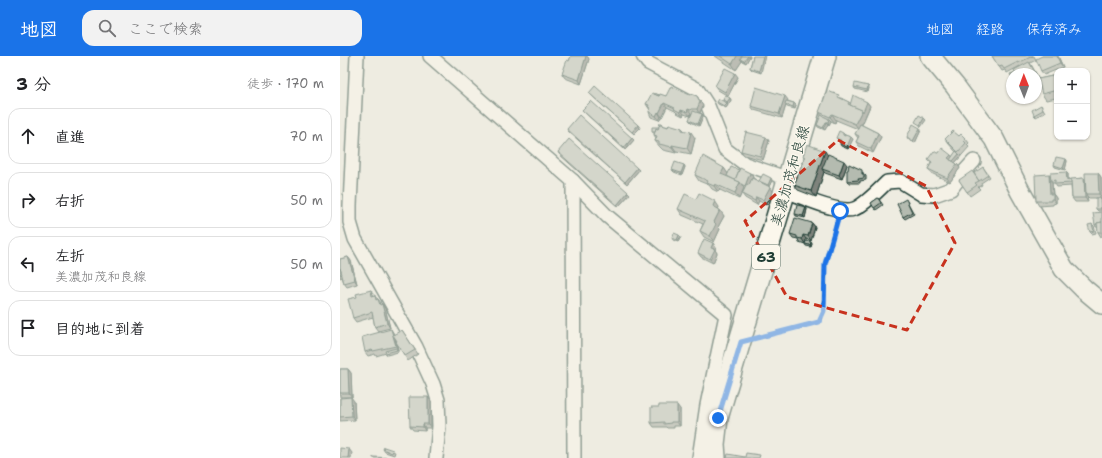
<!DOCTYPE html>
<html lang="ja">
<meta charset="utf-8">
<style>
body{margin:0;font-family:"Shantell Sans","Klee One",sans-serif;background:#f2f2f2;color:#202124}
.controls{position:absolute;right:12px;top:12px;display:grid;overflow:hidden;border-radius:8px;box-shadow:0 1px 3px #0004}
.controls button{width:36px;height:36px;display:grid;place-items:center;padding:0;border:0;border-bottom:1px solid #e0e0e0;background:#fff;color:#202124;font:20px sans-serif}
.compass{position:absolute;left:666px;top:12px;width:36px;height:36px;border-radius:50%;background:#fff;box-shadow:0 1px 3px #0004;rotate:359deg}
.stop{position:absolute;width:12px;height:12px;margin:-9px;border:3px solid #1a73e8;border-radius:50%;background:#fff}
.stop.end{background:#1a73e8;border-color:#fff;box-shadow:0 1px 4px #0008}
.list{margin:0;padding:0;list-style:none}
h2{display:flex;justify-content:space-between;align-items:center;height:52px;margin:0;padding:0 16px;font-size:17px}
h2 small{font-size:13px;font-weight:400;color:#757577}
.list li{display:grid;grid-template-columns:26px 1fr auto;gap:12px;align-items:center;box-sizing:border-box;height:56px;margin:0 8px 8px;padding:0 8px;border:1px solid #e0e0e0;border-radius:12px}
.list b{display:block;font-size:15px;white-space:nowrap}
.list p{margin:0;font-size:13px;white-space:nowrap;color:#757577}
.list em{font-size:13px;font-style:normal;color:#757577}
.icon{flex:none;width:22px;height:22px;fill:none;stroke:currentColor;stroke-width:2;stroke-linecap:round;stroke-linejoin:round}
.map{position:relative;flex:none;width:762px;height:402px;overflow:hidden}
header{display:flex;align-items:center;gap:24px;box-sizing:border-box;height:56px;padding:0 20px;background:#1a73e8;color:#fff}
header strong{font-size:19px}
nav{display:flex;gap:22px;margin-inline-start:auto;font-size:14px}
.search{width:280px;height:36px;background:#f2f2f2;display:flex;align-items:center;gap:10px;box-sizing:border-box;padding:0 14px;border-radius:12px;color:#757577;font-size:15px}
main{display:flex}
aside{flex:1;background:#fff}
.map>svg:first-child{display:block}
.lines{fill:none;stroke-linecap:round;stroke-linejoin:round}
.street-casing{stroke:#1f3d34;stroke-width:16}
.secondary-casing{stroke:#1f3d34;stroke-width:22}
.primary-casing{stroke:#1f3d34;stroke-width:24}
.path{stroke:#1f3d34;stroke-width:2;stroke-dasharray:3 3;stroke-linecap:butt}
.street{stroke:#fbf7ec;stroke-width:13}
.secondary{stroke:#fbf7ec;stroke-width:19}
.primary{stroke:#fbf7ec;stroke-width:21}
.wall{fill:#9ba197;stroke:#1f3d34}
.shaded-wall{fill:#7e837b;stroke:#1f3d34}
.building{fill:#b4bbb0;stroke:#1f3d34}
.route{stroke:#1a73e8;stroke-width:5}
.marked{fill:none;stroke:#c8321e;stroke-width:3;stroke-dasharray:8 5;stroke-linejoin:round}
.labels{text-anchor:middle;stroke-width:3;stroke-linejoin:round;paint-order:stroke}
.shield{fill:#fbf7ec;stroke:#61756b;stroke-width:1}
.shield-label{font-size:14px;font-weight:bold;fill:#1f3d34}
.street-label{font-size:15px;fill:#1f3d34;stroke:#fbf7ec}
</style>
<header>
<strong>地図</strong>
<div class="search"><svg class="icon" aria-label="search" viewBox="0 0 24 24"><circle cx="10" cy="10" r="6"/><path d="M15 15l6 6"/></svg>ここで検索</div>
<nav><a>地図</a><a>経路</a><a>保存済み</a></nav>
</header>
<main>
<aside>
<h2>3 分<small>徒歩 · 170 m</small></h2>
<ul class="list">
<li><svg class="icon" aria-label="ahead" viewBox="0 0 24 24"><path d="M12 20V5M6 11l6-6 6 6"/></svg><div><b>直進</b></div><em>70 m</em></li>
<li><svg class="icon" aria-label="right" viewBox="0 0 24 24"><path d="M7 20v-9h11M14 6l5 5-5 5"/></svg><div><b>右折</b></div><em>50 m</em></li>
<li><svg class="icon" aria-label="left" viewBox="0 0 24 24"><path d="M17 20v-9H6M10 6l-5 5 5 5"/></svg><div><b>左折</b><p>美濃加茂和良線</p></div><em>50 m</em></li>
<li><svg class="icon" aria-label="arrive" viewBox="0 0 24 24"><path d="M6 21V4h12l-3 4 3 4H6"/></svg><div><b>目的地に到着</b></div></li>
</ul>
</aside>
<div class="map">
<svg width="762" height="402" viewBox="0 0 762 402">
<rect width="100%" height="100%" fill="#eeece1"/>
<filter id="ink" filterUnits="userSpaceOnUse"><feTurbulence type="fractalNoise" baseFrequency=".025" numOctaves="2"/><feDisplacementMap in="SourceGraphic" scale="8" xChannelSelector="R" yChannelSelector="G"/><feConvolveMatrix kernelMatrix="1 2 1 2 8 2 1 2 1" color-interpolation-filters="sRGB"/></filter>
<g filter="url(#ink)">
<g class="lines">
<defs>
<g id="street">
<path d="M17,0L10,149V166L15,183L76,291L93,328L98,344L99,370L96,402"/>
<path d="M90,0L233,125L267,160L386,259L367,349L359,402"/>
<path d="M303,0L308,7L357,33L368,50L385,93L405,108L449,123"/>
<path d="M233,125L234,402"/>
<path d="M446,135C461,141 499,158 514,153C523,150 540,133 547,126L560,125L581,138L594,139L611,133L623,117L634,105"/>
</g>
<path id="secondary" d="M590,0L615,30L654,83L680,135L724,213L744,233L762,248"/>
<path id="primary" d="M375,402L374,388L377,362L485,0"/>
</defs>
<!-- street casing -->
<use href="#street" class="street-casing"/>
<!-- secondary casing -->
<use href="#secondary" class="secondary-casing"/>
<!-- primary casing -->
<use href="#primary" class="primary-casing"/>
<!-- path -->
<path class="path" d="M417,282L479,266L484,255L485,208L497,165"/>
<!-- street -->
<use href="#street" class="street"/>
<!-- secondary -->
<use href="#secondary" class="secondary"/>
<!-- primary -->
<use href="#primary" class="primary"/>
</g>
<!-- wall -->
<g class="wall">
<path d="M231,0H247L249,3L241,28L225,22L222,18L229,5Z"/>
<path d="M375,0H410L406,7L402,5L396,14Z"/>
<path d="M413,0L421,17L412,14L410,12Z"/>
<path d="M652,0H694L696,4L690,7L692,10L699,23L716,19L717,17V42L706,44L702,38L699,25L696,26V18L675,16L680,10L667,17L665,14L662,15Z"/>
<path d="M702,0H718L723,11L704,19L701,15Z"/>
<path d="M398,21L388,40L378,34L375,30Z"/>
<path d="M528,30L529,32L528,36L515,33L514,31Z"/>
<path d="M249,37L298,69L300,72L294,78L251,39Z"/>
<path d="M314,38L326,40L350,39L357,40L363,50L360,57L362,58L363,60L359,70L351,66L349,64L352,58L351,57L350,60L344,58L343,60L337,57L335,55L327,51L322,61H321L319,64L311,61L309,56L310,54L306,48Z"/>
<path d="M390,42L391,44L389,48L387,47L388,49L386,52L378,48L377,46L384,45L383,43Z"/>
<path d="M501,42L510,47L527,46L530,50L522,69L538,77L541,81L533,97L519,90L516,86L518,82L515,78L518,73L496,64L495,67L491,65L489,69L488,68L485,74L478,71L477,69L482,60L479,56Z"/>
<path d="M448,44L447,45L454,47L456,49L455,53L447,51L446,49L442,62L414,54L411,50Z"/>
<path d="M701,49L705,56L696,61L694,59Z"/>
<path d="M242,54L292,82L294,84L285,94L244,56Z"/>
<path d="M322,67L324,70L342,72L345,75L355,82L351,98L336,95V97L323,94L320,91L315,85L316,82L314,79L315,77H313L312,75L319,71Z"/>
<path d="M227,73L297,112L299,114L287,128L228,75Z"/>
<path d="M581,74L575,87L568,83L567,81Z"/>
<path d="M503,77L505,79L513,83L508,93L501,90L500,88L501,85L498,84L496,82Z"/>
<path d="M619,80L626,83L629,87L627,89L629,91L615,107L617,108L620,112L610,126L591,117L588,113L591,107L588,103L597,97L612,101L616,96L608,87L605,83Z"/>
<path d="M426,81L429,85L423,104L404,99L401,95Z"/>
<path d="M218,96L288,136L290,138L278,151L219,98Z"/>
<path d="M488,99L507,109L502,123L485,117L484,116L476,141L458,134L454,129L464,102L463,100Z"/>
<path d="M726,103L727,105L725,114L715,111L714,109Z"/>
<path d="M344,109L345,111L342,119L334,116L332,114Z"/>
<path d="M643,111L650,121L641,127L642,129L638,131L640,133L630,140L619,124L635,119Z"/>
<path d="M384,112L388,118L413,121V122L420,126L432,124L429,131L433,135L426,149L419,145L417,149L405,142L402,138L404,133V132L399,143L380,134L378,136L372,133L369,129L359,125L355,119Z"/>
<path d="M523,116V118H524L526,120V124L520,125V127H509L507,125Z"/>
<path d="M758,117L761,121L762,142H749L747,140L748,146H735L732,142L731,130L717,131L715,128V127H712L713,138L716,142V147L713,148V149L699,150L696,145L709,118L710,121L728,118V124L744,122L746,125Z"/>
<path d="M538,142L543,149L536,154L531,147Z"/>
<path d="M760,142L762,144V155H758L756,153Z"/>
<path d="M356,143L379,151L378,153L384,160L378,171L380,173L374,186L364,181L360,175L363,168L342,159L338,153Z"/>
<path d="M567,145L574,158L565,163L563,161Z"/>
<path d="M466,151L467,153L465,162L456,160L455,158Z"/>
<path d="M762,156V180L761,181L758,176V171H756L755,169Z"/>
<path d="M472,167L475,171L471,185L466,183L465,188L459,186L458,183L453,182L450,178Z"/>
<path d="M752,168L754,170L756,177L752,178L750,176Z"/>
<path d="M341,181L338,186L333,184L332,182Z"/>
<path d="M471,186L472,188L471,191L466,190L465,188Z"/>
<path d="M373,187L376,192L375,194L377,197L373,207L361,201L358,197Z"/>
<path d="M8,201L11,205L17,228L7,231L4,227L2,221L0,222V203Z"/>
<path d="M31,234L34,240L38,243L45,252L50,272L38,275L35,271L33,261L16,266L13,262L17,241Z"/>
<path d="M62,274L78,298L68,305L57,288L58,294V296L47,299L46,297L36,300L35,298L28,300L25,296L54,278V279Z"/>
<path d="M0,313H8L11,317L12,341H0Z"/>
<path d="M0,342L14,345L15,364L0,365Z"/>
<path d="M91,345V372H85V375L73,374L70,370Z"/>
<path d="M340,353V370H334V372H327L326,371H314L311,367Z"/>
<path d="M43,393L55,396L54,399L45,396Z"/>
</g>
<!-- shaded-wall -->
<g class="shaded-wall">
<path d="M246,0H247L249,3L241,28L239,24Z"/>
<path d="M397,0H405L400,3L402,5L396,14L392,8Z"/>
<path d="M408,0H410L406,7L404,5Z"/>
<path d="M423,0H425L421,17L419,15Z"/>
<path d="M717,0H718L723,11L720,7Z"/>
<path d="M395,17L398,21L388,40L385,36Z"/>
<path d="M528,30L529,32L528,36L527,34Z"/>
<path d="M357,40L363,50L359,58L357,53Z"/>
<path d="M445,40L448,44L446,49L445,48L446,49L442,62L439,58Z"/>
<path d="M390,42L391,44L389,48L387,46Z"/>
<path d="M527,46L530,50L519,74L515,68L522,54Z"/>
<path d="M324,47L327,51L322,61L319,57Z"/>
<path d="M387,47L388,49L386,52L384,50Z"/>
<path d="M454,47L456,49L455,53L453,51Z"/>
<path d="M348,53L351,57L350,60L347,56Z"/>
<path d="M341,54L344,58L343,60L340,56Z"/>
<path d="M318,56L321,61L319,64L316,60Z"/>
<path d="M362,58L363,60L359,70L358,68Z"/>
<path d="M492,58L496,64L495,67L490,61Z"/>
<path d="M584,62L586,64L581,71L580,69Z"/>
<path d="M489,63L491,65L489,69L488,66Z"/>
<path d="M486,66L488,68L485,74L483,72Z"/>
<path d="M298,69L300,72L294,78L292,76Z"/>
<path d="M580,72L581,74L575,87L573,85Z"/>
<path d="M351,76L355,82L351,98L347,92Z"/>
<path d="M538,77L541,81L533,97L531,93Z"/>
<path d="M426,81L429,85L423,104L420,100Z"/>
<path d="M511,81L513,83L508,93L507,91Z"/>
<path d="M292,82L294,84L285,94L284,92Z"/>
<path d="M332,89L336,95V97L332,91Z"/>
<path d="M485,95L489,101L482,113L484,116L476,141L471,135Z"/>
<path d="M619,98L621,100L614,108L612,106Z"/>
<path d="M611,99L614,103L610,104L608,102Z"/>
<path d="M726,103L727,105L725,114L723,112Z"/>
<path d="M504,105L507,109L502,123L499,119Z"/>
<path d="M617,108L620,112L610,126L607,122Z"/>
<path d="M344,109L345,111L342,119L341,117Z"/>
<path d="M297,112L299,114L287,128L285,126Z"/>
<path d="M384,112L388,118L385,124L381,118Z"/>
<path d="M726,116L728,118V126L727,124Z"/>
<path d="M410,117L413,121L407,134L405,130Z"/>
<path d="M758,117L761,121L762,142L759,138Z"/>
<path d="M709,118L712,122L711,125L712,127L713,142L710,138Z"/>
<path d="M431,122L432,124L429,131L428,129Z"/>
<path d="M744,122L747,127L746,138L747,140L748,146L745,142Z"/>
<path d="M400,126L404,132L399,143L395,137Z"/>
<path d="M375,128L380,134L378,136L374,130Z"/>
<path d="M430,131L433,135L426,149L423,144Z"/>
<path d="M288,136L290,138L278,151L277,149Z"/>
<path d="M713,138L716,142V147L713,143Z"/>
<path d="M416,141L419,145L417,149L415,145Z"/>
<path d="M760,142L762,144V154L761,153Z"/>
<path d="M375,145L379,151L377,156L373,150Z"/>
<path d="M466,151L467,153L465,162L463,160Z"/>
<path d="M380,154L384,160L378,171L380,173L374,186L370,180L374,166Z"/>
<path d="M472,167L475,171L471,185L468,180Z"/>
<path d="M339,179L341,181L338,186L337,184Z"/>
<path d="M463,179L466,183L465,188L462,183Z"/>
<path d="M471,186L472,188L471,191L470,189Z"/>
<path d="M373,187L376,192L375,194L377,197L373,207L370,203L371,192Z"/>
<path d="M8,201L11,205L17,228L15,224Z"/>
<path d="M42,248L45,252L50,272L47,267Z"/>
<path d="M51,273L54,278L58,294L56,290Z"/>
<path d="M8,313L11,317L12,341L9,337Z"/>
<path d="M11,341L14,345L15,364L12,360Z"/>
<path d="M88,341L91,345V372L88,368Z"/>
<path d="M337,349L340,353V370L337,366Z"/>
<path d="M83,368L85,372V375L83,371Z"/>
<path d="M9,393L12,397L11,402H8Z"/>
</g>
<!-- building -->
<g class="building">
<path d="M231,0H246L239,24L222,18L227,4L229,5Z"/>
<path d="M380,0H397L392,8Z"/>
<path d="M402,0H408L404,5L400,3Z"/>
<path d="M413,0H423L419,15L410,12Z"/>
<path d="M652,0H693L678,7V6L664,13L662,10L659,11Z"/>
<path d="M702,0H717L720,7L701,15L696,3Z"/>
<path d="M689,6L696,18H672V22L670,18L675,16L674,14Z"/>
<path d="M385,12L395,17L385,36L375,30Z"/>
<path d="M717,19V34L702,38L698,23Z"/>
<path d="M515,27L528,30L527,34L514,31Z"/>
<path d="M255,30L298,69L292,76L249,37Z"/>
<path d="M331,30L350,39L351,38L357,40L360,46L357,53H352L351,54L348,53L347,56L341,54L340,56L334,53L335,52L324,47L319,57L318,56L316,60L309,56L310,52L308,51L309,49L306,48L312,37L319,40L320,38L326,40Z"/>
<path d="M416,31L445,40L439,58L411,50Z"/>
<path d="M487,35L499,39L498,41L509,46L508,48L522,54L515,68L492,58L490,61L479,56Z"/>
<path d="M315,37L319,39V40L314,38Z"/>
<path d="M385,39L390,42L387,46L383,43Z"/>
<path d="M513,39L527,46L523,56L522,54L510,49Z"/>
<path d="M379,43L387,47L384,50L377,46Z"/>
<path d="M251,45L292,82L284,92L242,54Z"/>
<path d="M446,45L454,47L453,51L445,48Z"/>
<path d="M701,49L703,54L694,59L692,54Z"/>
<path d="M353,55L362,58L358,68L349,64Z"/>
<path d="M239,59L297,112L285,126L227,73Z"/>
<path d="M481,59L489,63L488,66H486L483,72L477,69Z"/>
<path d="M579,59L584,62L580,69L575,66Z"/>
<path d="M320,67H322V69L328,71L329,68L342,72V74L351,76L347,92L332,89V91L319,88V86L315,85L317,80L314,79L316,72L318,73Z"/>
<path d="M520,68L538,77L531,93L516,86L519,80L515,78Z"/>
<path d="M573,68L580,72L573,85L567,81Z"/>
<path d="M312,71H319L318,73L316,72L315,75H312Z"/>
<path d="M499,75L503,77V79L505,80V79L511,81L507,91L500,88L501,84L496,82Z"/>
<path d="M613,75L619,80L621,78L626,83L624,85L626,87L618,96L605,83Z"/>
<path d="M406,76L426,81L420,100L401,95Z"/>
<path d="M229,83L288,136L277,149L218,96Z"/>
<path d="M467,88L485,95L471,135L454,129L465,101L463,100Z"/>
<path d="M602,92L611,99L608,102L617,108L607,122L588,113L592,106L588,103L594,95L597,97H599Z"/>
<path d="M616,95L619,98L613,105L610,104Z"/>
<path d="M488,98L504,105L499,119L482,113Z"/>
<path d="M363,100L384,112L381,118L400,126L395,137L375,128L374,130L367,127L368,125L355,119Z"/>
<path d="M716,101L726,103L723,112L714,109Z"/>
<path d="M335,106L344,109L341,117L332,114Z"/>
<path d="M509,108L522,114V118H524V122L518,123L519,124L507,125V114H508Z"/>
<path d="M391,111L399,114L395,124L387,120Z"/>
<path d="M643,111L648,119L639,125L634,117Z"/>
<path d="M400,112L410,117L405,130L401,128L400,126L395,124Z"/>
<path d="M632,115L639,125L635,127L637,129L627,136L619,124Z"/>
<path d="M726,116L727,124L731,123V127L715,128V124L711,125L710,117Z"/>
<path d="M745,117H758L759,138H746Z"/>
<path d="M423,118L431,122L428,129L419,125Z"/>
<path d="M709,118L710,138H713V143H711V145H696L695,119Z"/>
<path d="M412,122L430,131L423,144L416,141L415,145L402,138L407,128L409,129Z"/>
<path d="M744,122L745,142H732L731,123Z"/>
<path d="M359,137L375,145L373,150L380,154L374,166L376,168L370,180L360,175L365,165L338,153L345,138L356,143Z"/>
<path d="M538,142L541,147L534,152L531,147Z"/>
<path d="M756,142H760L761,153H756Z"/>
<path d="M566,143L572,156L563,161L557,148Z"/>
<path d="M457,149L466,151L463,160L455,158Z"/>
<path d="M762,156V166L757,167V168L755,169L753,157Z"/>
<path d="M455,162L472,167L468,180L463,179L462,183L457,182V180L450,178Z"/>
<path d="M762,166V176H758L757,167Z"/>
<path d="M752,168L754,175L750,176L748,169Z"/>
<path d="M334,177L339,179L337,184L332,182Z"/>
<path d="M364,183L373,187L371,192L375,193L370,203L358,197Z"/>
<path d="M466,185L471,186L470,189L465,188Z"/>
<path d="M8,201L15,224L4,227L0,212V203Z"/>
<path d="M0,212L2,218L1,219L0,217Z"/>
<path d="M31,234L32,240L35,239L36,244L38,243L40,249L42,248L47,267L35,271L32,256L13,262L8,243L17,241L16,238Z"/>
<path d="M51,273L56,290L33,295L32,294L25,296L22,281Z"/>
<path d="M62,274L75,294L65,300L56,286L57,285L53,279Z"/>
<path d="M56,292L57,294L46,297L45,295Z"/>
<path d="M0,313H8L9,337H0Z"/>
<path d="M11,341L12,360L0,361V342Z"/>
<path d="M69,341H88V368H83V371L70,370Z"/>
<path d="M319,349H337V366H331V367L324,368V366L311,367V351H319Z"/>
<path d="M44,391L53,394L52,397L43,393Z"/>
<path d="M0,392L9,393L8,402H0Z"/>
<path d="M406,397L420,399L419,402H387L388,398L405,401Z"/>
<path d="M33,401L53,402H33Z"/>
</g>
</g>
<g class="lines" filter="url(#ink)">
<!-- route -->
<path class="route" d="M378,362L401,286L479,266L484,255L485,208L500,155"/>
</g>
<!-- marked area -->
<path d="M0 0H762V402H0ZM498,84L586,130L615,187L567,274L447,241L405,165Z" fill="#eeece1" fill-opacity=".55" fill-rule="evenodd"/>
<path class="marked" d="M498,84L586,130L615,187L567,274L447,241L405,165Z"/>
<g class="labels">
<!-- shield labels -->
<rect class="shield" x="412" y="189" width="28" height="24" rx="3"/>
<g class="shield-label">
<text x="426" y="206">63</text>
</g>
<!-- street labels -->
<g class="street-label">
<text transform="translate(450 120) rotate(-74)" y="5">美濃加茂和良線</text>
</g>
</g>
</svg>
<div class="controls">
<button>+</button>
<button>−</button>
</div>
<svg class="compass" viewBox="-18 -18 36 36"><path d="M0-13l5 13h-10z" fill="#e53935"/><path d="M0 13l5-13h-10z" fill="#757577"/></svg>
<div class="stop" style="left:500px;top:155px"></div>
<div class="stop end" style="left:378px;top:362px"></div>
</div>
</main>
